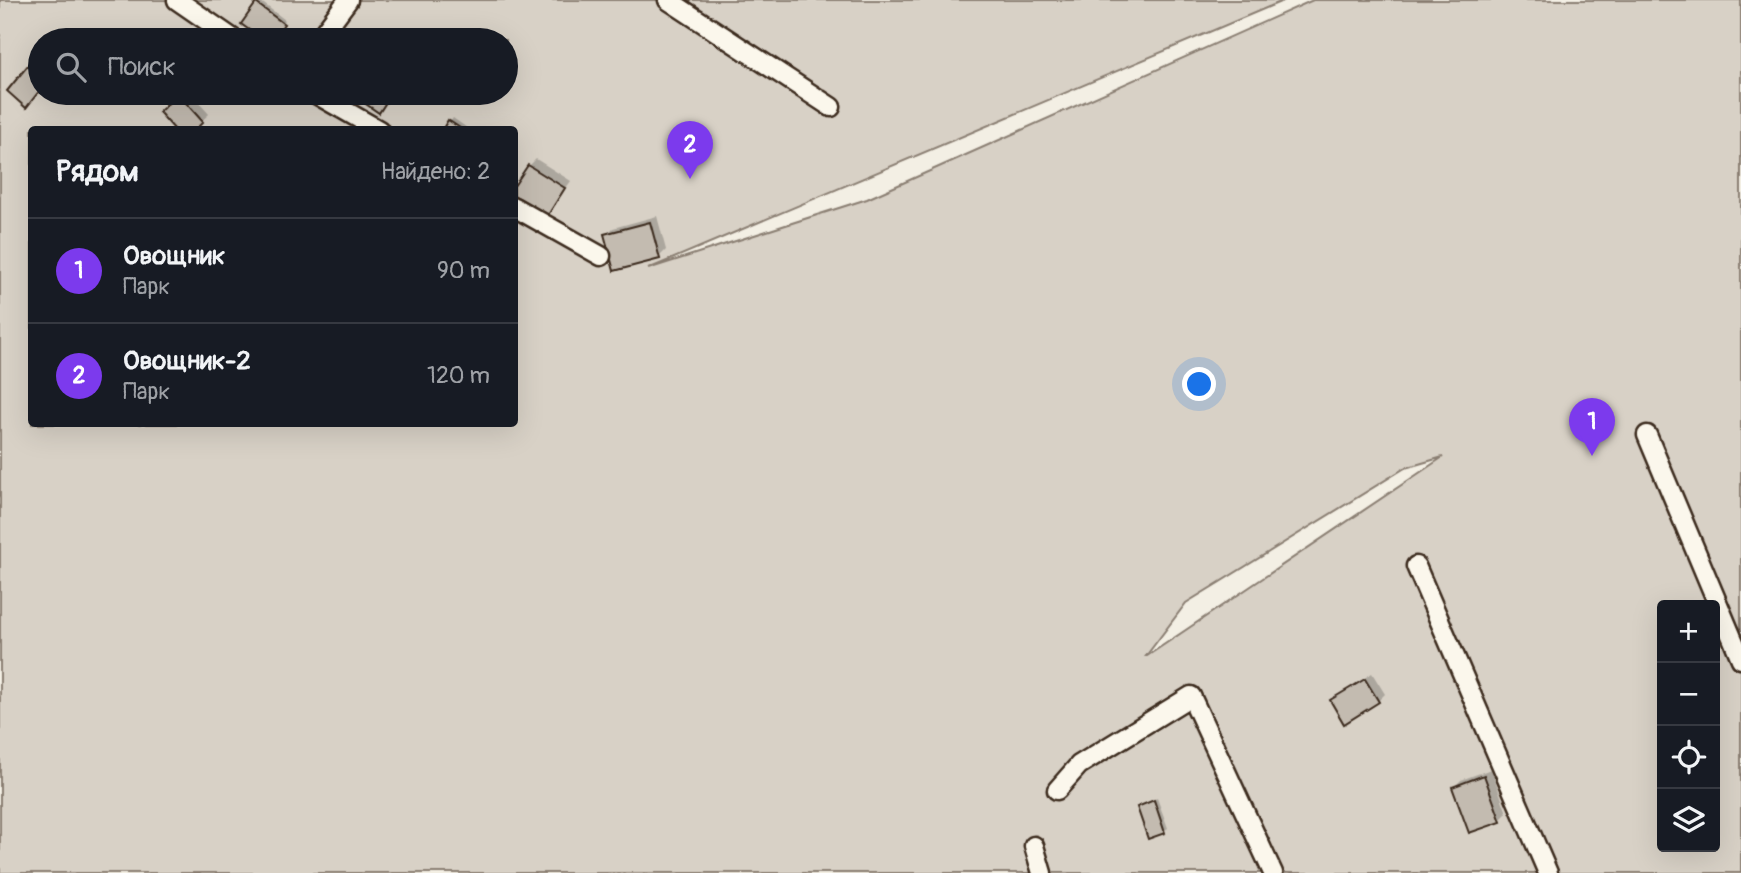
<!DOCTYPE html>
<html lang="ru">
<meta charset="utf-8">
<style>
body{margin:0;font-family:Pangolin,sans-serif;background:#242831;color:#f1f3f6}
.controls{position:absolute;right:21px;bottom:21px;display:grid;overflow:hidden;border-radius:7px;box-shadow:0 7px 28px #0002}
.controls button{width:63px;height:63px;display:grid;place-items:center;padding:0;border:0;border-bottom:2px solid #363941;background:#171b24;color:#f1f3f6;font:35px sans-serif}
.you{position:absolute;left:1200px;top:385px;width:24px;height:24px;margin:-18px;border:5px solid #fff;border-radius:50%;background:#1a73e8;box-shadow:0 0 0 10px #1a73e833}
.badge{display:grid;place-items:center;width:46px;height:46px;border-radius:50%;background:#7c3aed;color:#fff;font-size:23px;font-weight:700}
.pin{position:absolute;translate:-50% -58px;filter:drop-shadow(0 2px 4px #0008)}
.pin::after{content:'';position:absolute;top:37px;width:24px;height:21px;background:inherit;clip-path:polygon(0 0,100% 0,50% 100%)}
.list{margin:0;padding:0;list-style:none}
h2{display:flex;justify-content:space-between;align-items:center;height:91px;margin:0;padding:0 28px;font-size:30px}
h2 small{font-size:23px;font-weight:400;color:#9ea1a6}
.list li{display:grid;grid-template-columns:46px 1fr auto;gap:21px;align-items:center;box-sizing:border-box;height:105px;padding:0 28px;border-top:2px solid #363941}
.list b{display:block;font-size:26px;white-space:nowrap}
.list p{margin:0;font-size:23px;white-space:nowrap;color:#9ea1a6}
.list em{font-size:23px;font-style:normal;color:#9ea1a6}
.icon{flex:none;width:38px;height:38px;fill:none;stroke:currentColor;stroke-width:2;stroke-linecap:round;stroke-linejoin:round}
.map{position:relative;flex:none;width:1741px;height:873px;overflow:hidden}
.search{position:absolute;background:#171b24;box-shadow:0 7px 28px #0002;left:28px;top:28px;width:490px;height:77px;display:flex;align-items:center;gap:18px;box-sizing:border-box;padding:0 24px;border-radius:38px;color:#9ea1a6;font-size:26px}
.panel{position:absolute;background:#171b24;box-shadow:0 7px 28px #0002;left:28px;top:126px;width:490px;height:301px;border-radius:7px}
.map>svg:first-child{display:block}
.green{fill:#d8d1c6;stroke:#8a7e72;stroke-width:2;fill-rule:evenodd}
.shadow{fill:#0003}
.building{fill:#c3bbb0;stroke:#3b2a1e;stroke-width:2}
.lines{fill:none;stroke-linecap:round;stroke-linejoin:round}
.lane-casing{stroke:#3b2a1e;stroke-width:23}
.lane{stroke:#fbf7ec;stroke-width:18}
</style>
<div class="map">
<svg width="1741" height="873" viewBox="0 0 1741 873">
<rect width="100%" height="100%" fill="#f3efe4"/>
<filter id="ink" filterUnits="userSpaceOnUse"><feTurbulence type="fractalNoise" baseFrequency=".0143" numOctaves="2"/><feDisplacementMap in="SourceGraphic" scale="14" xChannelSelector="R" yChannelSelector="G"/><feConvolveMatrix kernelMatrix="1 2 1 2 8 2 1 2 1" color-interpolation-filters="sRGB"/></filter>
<g filter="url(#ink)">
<!-- green -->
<path class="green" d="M0,0H1285L648,269L867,199L1313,0H1741V873H0ZM40,40H506V93H40ZM32,130H514V424H32ZM1443,457L1147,656H1146L1186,603L1405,468ZM1662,605H1715V847H1662Z"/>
<!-- shadow -->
<g class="shadow">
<path d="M260,1L285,20L271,40H266L243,24Z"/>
<path d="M33,62L40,68V88L26,105L9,91Z"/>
<path d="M181,93H190L209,114L192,130L161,112Z"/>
<path d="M453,118L470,130H444Z"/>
<path d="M536,159L571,181L548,213L529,166Z"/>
<path d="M657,216L666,250L659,257L606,235L613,228Z"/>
<path d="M1372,673L1385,694L1378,701L1332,700Z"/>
<path d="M1491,769L1507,813L1500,820L1454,787L1461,780Z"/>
<path d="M1157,798L1168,828L1164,831L1139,807Z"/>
</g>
<!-- building -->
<g class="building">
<path d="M256,3L284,24L272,40H263L241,24Z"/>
<path d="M29,64L40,73V90L26,108L7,91Z"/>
<path d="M350,93H392L379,113Z"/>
<path d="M178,94L203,122L195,130H175L159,112Z"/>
<path d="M448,120L463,130H442Z"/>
<path d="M528,165L565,188L548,215L514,195V186Z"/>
<path d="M650,222L660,259L614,271L604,234Z"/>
<path d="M1365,679L1379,702L1344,724L1330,700Z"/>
<path d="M1484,775L1501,822L1469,833L1452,787Z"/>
<path d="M1154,800L1165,833L1148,839L1137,807Z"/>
</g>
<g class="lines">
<defs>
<g id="lane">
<path d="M177,0L235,40"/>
<path d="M668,0L831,107"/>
<path d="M318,40L348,0"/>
<path d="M314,93L379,130"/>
<path d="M514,207L601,256"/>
<path d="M1647,435L1741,659"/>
<path d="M1416,566L1548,873"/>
<path d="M1057,790L1079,765L1191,696L1273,873"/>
<path d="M1034,846L1042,873"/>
</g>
</defs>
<!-- lane casing -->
<use href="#lane" class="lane-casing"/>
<!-- lane -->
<use href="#lane" class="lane"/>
</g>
</g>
</svg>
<div class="controls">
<button>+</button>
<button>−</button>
<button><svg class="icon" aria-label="locate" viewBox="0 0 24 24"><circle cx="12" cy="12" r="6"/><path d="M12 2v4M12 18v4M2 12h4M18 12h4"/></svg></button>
<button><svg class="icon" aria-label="layers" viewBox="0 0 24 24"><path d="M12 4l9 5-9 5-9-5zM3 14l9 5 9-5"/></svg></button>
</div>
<div class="you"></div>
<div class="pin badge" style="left:1592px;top:456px">1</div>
<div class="pin badge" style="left:690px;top:179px">2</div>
<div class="search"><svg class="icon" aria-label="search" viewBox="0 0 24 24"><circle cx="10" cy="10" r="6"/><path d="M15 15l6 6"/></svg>Поиск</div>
<section class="panel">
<h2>Рядом<small>Найдено: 2</small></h2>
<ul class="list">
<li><span class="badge">1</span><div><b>Овощник</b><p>Парк</p></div><em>90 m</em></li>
<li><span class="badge">2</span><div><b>Овощник-2</b><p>Парк</p></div><em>120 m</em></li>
</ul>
</section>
</div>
